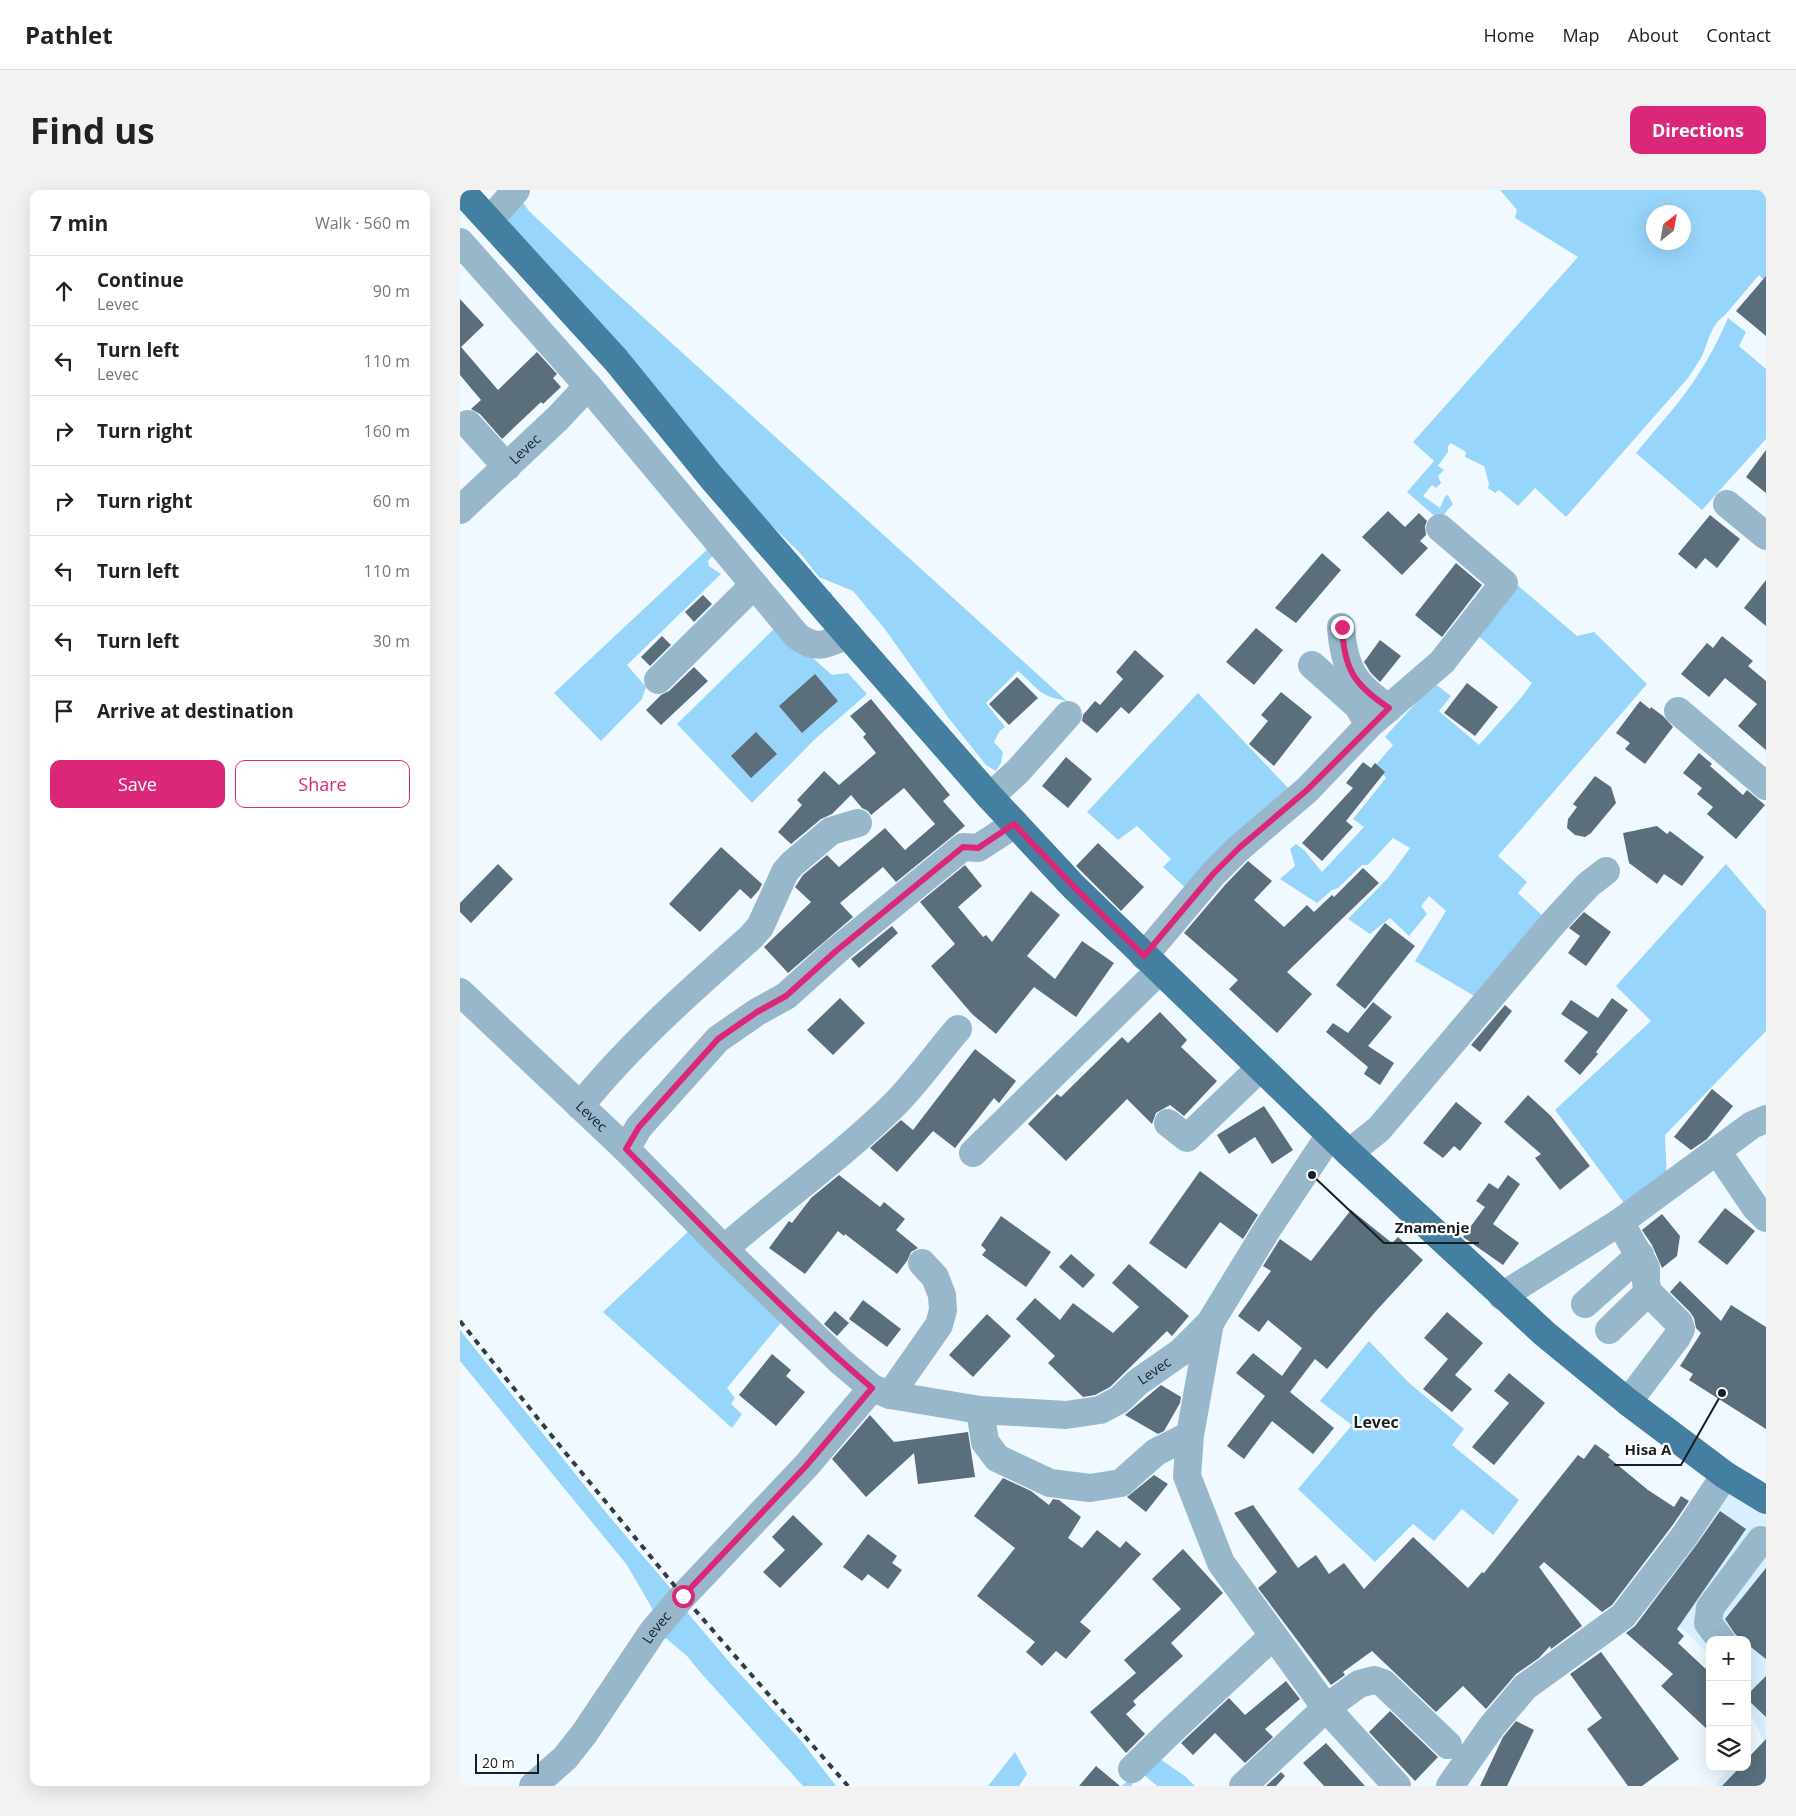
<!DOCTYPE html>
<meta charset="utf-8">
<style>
body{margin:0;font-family:"Open Sans",sans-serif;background:#f2f2f2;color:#222}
.controls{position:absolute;right:15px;bottom:15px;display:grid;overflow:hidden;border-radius:10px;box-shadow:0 5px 20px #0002}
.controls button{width:45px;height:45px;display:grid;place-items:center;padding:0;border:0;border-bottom:1px solid #e0e0e0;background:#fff;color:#222;font:25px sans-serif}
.compass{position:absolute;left:1186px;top:15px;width:45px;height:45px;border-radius:50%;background:#fff;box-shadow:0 5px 20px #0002;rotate:31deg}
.scale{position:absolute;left:15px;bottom:12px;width:64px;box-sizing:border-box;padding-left:5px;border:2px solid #161f24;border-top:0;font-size:14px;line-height:18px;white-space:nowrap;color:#161f24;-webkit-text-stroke:4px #fff;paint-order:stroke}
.stop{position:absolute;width:15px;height:15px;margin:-11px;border:4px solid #db2777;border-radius:50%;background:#fff}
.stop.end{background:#db2777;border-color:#fff;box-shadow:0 1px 5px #0008}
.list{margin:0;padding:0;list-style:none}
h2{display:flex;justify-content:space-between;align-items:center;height:65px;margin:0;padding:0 20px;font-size:21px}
h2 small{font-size:16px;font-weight:400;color:#767676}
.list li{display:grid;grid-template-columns:32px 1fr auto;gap:15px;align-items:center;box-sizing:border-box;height:70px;padding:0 20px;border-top:1px solid #e0e0e0}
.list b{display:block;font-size:19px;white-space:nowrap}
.list p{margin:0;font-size:16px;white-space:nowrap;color:#767676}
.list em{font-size:16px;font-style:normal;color:#767676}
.actions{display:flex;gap:10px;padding:15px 20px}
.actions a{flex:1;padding:11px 0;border:1px solid #db2777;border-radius:10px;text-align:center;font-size:18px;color:#db2777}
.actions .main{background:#db2777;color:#fff}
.icon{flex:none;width:28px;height:28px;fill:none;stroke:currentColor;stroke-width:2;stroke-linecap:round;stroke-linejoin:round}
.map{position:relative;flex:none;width:1306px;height:1596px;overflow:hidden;border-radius:10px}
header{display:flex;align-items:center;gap:30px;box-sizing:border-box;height:70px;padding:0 25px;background:#fff;border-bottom:1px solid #e0e0e0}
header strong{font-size:24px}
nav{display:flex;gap:28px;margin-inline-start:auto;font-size:18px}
.intro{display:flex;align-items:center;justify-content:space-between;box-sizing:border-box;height:120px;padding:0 30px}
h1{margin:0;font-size:35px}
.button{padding:12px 22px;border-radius:10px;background:#db2777;color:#fff;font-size:18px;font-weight:700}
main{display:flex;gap:30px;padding:0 30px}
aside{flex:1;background:#fff;border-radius:10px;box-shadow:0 5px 20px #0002}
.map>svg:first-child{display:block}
.built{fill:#d7effe}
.green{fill:#98d5fa;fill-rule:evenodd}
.building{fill:#5a6e7b}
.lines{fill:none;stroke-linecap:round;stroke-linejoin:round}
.minor{stroke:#98b7ca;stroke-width:28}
.major{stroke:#447fa1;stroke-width:28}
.rail{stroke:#333c41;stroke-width:4;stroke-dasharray:6 6;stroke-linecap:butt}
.route{stroke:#db2777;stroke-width:6}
.labels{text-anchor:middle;stroke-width:4.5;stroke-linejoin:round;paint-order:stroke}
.street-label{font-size:14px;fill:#161f24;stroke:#fff}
.quarter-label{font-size:16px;font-weight:bold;fill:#161f24;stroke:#fff}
.leader{fill:none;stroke:#161f24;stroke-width:2}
.callout-dot{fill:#161f24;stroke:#fff;stroke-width:2}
.callout-label{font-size:15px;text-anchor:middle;font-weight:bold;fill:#161f24;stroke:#fff;stroke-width:4.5;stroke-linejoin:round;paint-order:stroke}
</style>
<header>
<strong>Pathlet</strong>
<nav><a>Home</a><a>Map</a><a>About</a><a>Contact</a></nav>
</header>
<div class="intro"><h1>Find us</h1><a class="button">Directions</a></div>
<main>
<aside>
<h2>7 min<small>Walk · 560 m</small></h2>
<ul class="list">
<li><svg class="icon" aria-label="ahead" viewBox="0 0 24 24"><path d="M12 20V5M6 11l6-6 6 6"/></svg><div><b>Continue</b><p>Levec</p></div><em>90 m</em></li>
<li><svg class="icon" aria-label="left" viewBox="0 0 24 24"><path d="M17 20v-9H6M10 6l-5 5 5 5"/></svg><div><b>Turn left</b><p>Levec</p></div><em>110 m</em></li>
<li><svg class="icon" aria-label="right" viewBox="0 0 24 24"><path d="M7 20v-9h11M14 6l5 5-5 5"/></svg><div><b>Turn right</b></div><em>160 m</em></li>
<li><svg class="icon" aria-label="right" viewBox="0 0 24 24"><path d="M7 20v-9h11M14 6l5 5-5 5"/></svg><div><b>Turn right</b></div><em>60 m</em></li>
<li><svg class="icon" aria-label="left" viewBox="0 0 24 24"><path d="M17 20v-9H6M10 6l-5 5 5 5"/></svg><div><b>Turn left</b></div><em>110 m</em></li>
<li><svg class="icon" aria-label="left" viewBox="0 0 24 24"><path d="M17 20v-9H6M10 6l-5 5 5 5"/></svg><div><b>Turn left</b></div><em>30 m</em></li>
<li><svg class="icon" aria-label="arrive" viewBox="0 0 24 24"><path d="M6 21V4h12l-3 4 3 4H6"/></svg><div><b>Arrive at destination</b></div></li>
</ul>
<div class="actions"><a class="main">Save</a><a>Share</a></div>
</aside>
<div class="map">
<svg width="1306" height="1596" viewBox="0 0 1306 1596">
<rect width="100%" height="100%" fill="#f0f9ff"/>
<!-- built -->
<path class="built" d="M1264,1296L1306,1324V1596H1254L1271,1577H1287V1561L1294,1566L1305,1554L1287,1516V1450H1250V1466L1225,1441L1180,1411Z"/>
<!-- green -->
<g class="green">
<path d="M1040,0H1306V92L1299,85L1265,125C1251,135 1249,149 1243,164C1239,172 1233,180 1228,188L1106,327L1075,298L1058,316L1039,300L1035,303L1028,298L1029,294L1024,276L1005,267L1006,262L991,253L988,256V262L978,276L984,280L978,286L981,293L976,298L972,295L963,306L980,318L985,306L988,305L993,314L979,330L947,302L974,271L953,252L1118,67L1055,28L1057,20ZM1194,22H1224V52H1194Z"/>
<path d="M60,8L69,21L142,90L607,511C578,506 579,499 558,481L526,513L545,537L539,542L534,552L543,562L541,573L536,581L526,575L487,526L424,438L393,401L359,387L341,364L299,323L173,172L49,33L47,26Z"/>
<path d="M1268,128L1286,142L1279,156L1306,179V249L1242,320L1176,263C1198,236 1223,210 1241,180C1252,163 1260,146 1268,128Z"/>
<path d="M251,356L256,362L248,371L249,376L261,384L167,475L186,497L182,509L141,551L94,503Z"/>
<path d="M1055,393L1117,446L1134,442L1187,494L1038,666L1067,692L1058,703L1088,731L1021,810L955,771L986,721L969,706L961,716L967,724L949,746L930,728L910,744L888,729L928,688L950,658L933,648L908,675H902L878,698L872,700L857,713L820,689L835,676L830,659L836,654L844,660L862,682L904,637L893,629L926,588L915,576L933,555L925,547L974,493L991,506L979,521L1019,555L1060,509L1072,493L1014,442Z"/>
<path d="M317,436L372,485L388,483L407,504L355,549L292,613L217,534Z"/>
<path d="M738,503L830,600L729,701L703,677L711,669L677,636L658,650L627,622Z"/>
<path d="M1266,674L1306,721V841L1205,945L1207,989L1164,1013L1095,920L1191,831L1156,796Z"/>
<path d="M233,1037L324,1129L267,1198L275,1208L271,1214L282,1224L272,1238L143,1122Z"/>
<path d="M0,1140L149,1326L217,1406L197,1427L167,1375L0,1171Z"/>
<path d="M909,1151L948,1192L1004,1239L992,1255L1059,1310L1033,1345L1002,1319L974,1351L953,1334L915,1372L838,1299L892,1235L860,1211Z"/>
<path d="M221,1415L271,1474L343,1553L376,1596H343L240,1482L227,1466L202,1445Z"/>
<path d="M555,1562L567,1584L559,1596H528Z"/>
<path d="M696,1566L726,1587L735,1596H697L682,1583L671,1596H661L673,1588Z"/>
</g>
<!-- building -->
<g class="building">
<path d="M1306,86V146L1276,121Z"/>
<path d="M0,109L24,135L1,157L38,200L77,162L97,184L93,188L101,197L83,214L81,212L42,249L20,224L11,219L21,210L0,185Z"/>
<path d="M1306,260V303L1286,287Z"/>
<path d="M928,321L945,337L959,323L967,331L965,336L966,345L960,351L968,358L942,385L902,347Z"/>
<path d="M1250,325L1280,349L1257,378L1245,368L1236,379L1218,364Z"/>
<path d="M862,363L881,380L836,433L815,418Z"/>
<path d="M996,373L1022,395L982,447L955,425Z"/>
<path d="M1306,390V436L1284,418Z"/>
<path d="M243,405L252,414L234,432L225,422Z"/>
<path d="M796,438L823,460L794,495L766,472Z"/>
<path d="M202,446L211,455L190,476L181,467Z"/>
<path d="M1262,446L1293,471L1288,476L1306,491V560L1278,536L1297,514L1265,488L1249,507L1221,484L1247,453L1253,458Z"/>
<path d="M920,450L941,466L920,492L911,483L904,472Z"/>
<path d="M675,460L704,486L669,524L661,517L637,543L622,531L623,525L635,511L640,515L663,489L656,482Z"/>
<path d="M234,477L248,491L201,535L186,520L201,505L209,501Z"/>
<path d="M355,484L378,511L342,543L319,516Z"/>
<path d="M557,487L578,508L549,535L529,514Z"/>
<path d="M1007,493L1038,517L1015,546L984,523Z"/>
<path d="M821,502L852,527L814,576L789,554L808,531L801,525Z"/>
<path d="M411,509L490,605L483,611L505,636L436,692L423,677L380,713L393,727L328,783L304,757L351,712L335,697L343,685L367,665L379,677L425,638L445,660L475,634L444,598L411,625L408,621L402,618L391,605L372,624L361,629L331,654L318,642L342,615L337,610L364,581L379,595L416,563L403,547L406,544L390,526Z"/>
<path d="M1180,511L1190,519L1191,517L1203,526L1213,537L1185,574L1165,559L1170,553L1156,543Z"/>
<path d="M296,542L317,564L291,588L271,566Z"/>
<path d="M1239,563L1252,574L1250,576L1283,605L1287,600L1305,615L1276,649L1247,624L1253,617L1237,604L1242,598L1223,583Z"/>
<path d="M606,567L632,589L608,618L582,596Z"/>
<path d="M903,572L911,578L915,573L925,582L886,631L893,637L862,671L842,653L893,598L886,593Z"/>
<path d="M1135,586L1151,597L1156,613L1131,643L1125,647L1115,645L1107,638L1108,629L1117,617L1113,614Z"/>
<path d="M1197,636L1207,644L1210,641L1244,667L1222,696L1204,684L1197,694L1169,673L1163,643Z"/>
<path d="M638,653L684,697L661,721L616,676Z"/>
<path d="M261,657L302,694L299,700L291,709L280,699L240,742L209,714Z"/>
<path d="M788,671L812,691L794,710L824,737L847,715L854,722L872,705L874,707L903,678L919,693L827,782L852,804L817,843L769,799L778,790L724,743L765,695Z"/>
<path d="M38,674L53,689L11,733L0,722V713Z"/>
<path d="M505,675L522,696L498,717L523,747L526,745L532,752L571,701L600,725L567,766L595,789L622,751L654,773L616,827L574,797L536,844L512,824L471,776L495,754L460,712Z"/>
<path d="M1124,722L1151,742L1126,776L1108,763L1120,746L1109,738Z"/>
<path d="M925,733L955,756L905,819L876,795Z"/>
<path d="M432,736L438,743L399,778L391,769Z"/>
<path d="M380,808L405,833L373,865L347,840Z"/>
<path d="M1152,808L1168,820L1136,862L1138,864L1120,885L1104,871L1128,842L1101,824L1111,810L1138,828Z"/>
<path d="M913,812L932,827L908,856L934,873L920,895L904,884L908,877L866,842L873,833L888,843Z"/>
<path d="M1045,815L1052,821L1020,862L1011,855Z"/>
<path d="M700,822L727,850L721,857L757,891L724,926L710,915L696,923L692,934L667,909L606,971L568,934L597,904L601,907L662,847L668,853Z"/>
<path d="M515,859L556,891L539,913L534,908L495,958L473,941L437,982L410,958L441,930L453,940Z"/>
<path d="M1252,899L1273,916L1247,949L1231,960L1214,947Z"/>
<path d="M1068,905L1091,926L1130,976L1100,1000L1075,968L1081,964L1044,932Z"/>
<path d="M996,912L1022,933L1000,961L994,956L983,968L963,953Z"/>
<path d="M804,916L833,960L812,974L795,947L769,964L757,945Z"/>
<path d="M740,981L798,1025L783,1049L760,1032L726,1079L689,1053Z"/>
<path d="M379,985L420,1017L424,1012L445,1029L436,1040L458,1058L451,1062L447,1071L437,1084L385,1044L384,1046L378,1041L345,1084L309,1058L329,1031L332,1033L351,1008Z"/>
<path d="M1048,985L1060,994L1033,1034L1059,1053L1043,1075L1003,1047L1025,1017L1016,1011L1029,993L1038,999Z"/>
<path d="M1265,1018L1295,1041L1267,1075L1238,1052Z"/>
<path d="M891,1020L932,1053L938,1047L963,1070L916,1121L867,1179L855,1169L830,1202L874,1238L853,1264L812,1231L784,1269L767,1256L805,1206L776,1183L793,1163L822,1186L842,1158L808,1130L799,1142L778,1126L811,1081L803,1076L820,1049L851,1071Z"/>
<path d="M1202,1024L1220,1046L1217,1066L1202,1078L1192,1055L1182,1040Z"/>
<path d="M541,1026L591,1062L566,1097L522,1065L526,1060L521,1055Z"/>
<path d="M611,1064L635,1085L623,1098L599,1077Z"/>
<path d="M669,1074L729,1126L712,1146L707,1141L650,1197L635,1205L623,1207L588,1173L595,1166L556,1129L575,1108L600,1130L613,1113L653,1143L679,1117L652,1093Z"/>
<path d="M1220,1091L1261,1131L1271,1115L1306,1137V1239L1229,1190L1233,1184L1220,1176L1241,1143L1236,1138L1234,1128L1230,1122L1210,1102Z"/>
<path d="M403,1110L441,1139L427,1157L389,1129Z"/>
<path d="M375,1121L389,1133L377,1146L364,1134Z"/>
<path d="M987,1122L1023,1153L995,1185L1012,1199L992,1222L963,1199L988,1169L964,1148Z"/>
<path d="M527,1124L551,1146L513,1187L489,1165Z"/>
<path d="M312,1164L331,1180L326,1186L345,1202L316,1236L279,1205Z"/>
<path d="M1049,1183L1085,1213L1034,1275L1012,1257L1049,1213L1034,1201Z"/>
<path d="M701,1195L721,1207L720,1213L704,1241L698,1244L665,1225Z"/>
<path d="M410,1225L434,1252L508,1242L515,1287L458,1294L454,1263L406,1307L372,1269Z"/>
<path d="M1135,1254L1150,1265L1148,1267L1188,1300L1214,1317L1221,1306L1229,1311L1212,1336L1152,1415L1142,1422L1084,1372L1079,1377L1122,1436L1091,1459L1090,1456L1079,1468L1056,1484L1026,1519L1003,1496L976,1522L912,1461L883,1482L885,1485L871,1495L798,1398L817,1382L774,1323L793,1315L838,1378L856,1365L869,1384L884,1373L904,1399L953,1347L1008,1398L1022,1382L1024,1383L1118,1265L1124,1269Z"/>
<path d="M694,1285L708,1294L686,1322L667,1307Z"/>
<path d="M543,1288L571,1301L589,1315L593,1309L599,1310L621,1327L608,1348L622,1358L637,1340L660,1358L666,1351L681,1364L620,1432L631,1441L606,1469L596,1461L582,1476L566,1462L575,1452L517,1406L555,1358L514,1326Z"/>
<path d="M1260,1321L1286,1339L1217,1439L1224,1446L1218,1453L1250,1483V1542L1201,1496L1213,1484L1166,1443L1175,1436L1237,1354Z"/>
<path d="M333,1325L363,1354L320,1398L303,1382L325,1360L312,1347Z"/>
<path d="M408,1344L437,1366L432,1373L442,1380L428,1399L408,1384L402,1391L383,1377Z"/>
<path d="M723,1359L763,1403L711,1453L723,1466L673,1511L676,1515L666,1524L685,1544L666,1563L630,1522L676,1483L664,1470L721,1419L692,1389Z"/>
<path d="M1306,1378V1469L1287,1454V1450H1282L1275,1444L1265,1429Z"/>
<path d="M1141,1462L1219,1569L1182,1596H1168L1127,1539L1142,1528L1110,1484Z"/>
<path d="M1306,1486V1527L1287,1509V1505Z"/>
<path d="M826,1491L840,1509L805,1539L813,1547L785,1573L755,1543L733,1565L721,1553L769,1508L785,1525Z"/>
<path d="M930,1521L978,1567L955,1591L909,1542Z"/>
<path d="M1056,1531L1074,1540L1047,1596H1020L1043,1547Z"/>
<path d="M1306,1549V1596H1262L1280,1577H1287V1569Z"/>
<path d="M866,1553L905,1596H864L843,1573Z"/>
<path d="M636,1576L660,1596H619Z"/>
<path d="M821,1582L825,1586L816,1596H806Z"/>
</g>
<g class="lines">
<!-- minor -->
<g class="minor">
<path d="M30,30L56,0"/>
<path d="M0,52L128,196L337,446C357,461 366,454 388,445"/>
<path d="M8,234L47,277"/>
<path d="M1267,314L1306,346"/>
<path id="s1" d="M0,320L98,228L128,196"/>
<path d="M881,437C884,479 894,495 929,518"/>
<path d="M852,475L898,516L907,532"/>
<path d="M198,490L294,395"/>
<path d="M1218,521L1306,596"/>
<path d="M530,607L558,581L608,525"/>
<path d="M684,766L753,684L779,658L847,600L909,535L982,472L1044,393L980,338"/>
<path id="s2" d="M0,802L166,959L264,1059L380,1171L412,1198L430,1205L520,1220L606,1225L640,1220L659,1210L678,1192L721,1162L750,1133L808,1038L870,945"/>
<path d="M120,916C170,854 230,801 290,748L300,737L325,682L332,674L371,641L398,633"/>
<path d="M708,933L727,948L800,878"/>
<path d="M166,959L179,937L258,849L297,822L326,806L376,761L503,657L518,658L555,634"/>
<path d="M1257,961L1295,1017L1306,1028"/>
<path d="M513,963L699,781"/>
<path d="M889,963L919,939L1094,732L1128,695L1146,681"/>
<path d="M1160,1032L1186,1078V1092L1188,1102L1219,1133L1221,1139L1217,1147L1168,1212"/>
<path d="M264,1059C320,1010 381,967 434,915C457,892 477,863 498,839"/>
<path d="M1042,1106L1160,1032L1292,935L1306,929"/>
<path d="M1125,1114L1180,1065"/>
<path d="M750,1133L730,1245L727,1286L761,1373L866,1518L937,1596"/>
<path d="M1149,1140L1188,1102"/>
<path d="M430,1205L479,1135L483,1120L482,1105L475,1087L462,1073"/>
<path d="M520,1220L525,1252L537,1268L590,1293L630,1298L661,1293L696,1262L730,1245"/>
<path d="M1261,1450L1248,1433L1250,1418L1301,1350L1306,1353"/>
<path d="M672,1579L711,1541L813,1446"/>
<path id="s3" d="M73,1596L105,1568L124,1544L193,1441L223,1406L346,1276L412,1198"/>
<path d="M783,1596L866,1518L899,1494L914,1490L923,1493L988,1555"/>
<path d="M990,1596L1032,1536L1065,1497L1163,1426L1225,1345L1265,1285"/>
</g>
<!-- major -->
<path class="major" d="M1,0L156,170L252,288L388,445L530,607L613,696L889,963L1085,1144L1168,1212L1265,1285L1306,1310"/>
<!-- rail -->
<path class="rail" d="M0,1131L104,1261L223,1406L388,1596"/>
</g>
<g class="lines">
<!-- route -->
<path class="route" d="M223,1406L346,1276L412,1198C325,1124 246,1040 166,959L179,937L258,849L297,822L326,806L376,761L503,657L518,658L554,634L613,696L684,766L753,684L779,658L847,600L929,518C894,495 884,479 882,437"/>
</g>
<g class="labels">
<!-- street labels -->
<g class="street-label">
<text dy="5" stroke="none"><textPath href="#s1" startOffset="89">Levec</textPath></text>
<text dy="5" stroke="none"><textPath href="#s2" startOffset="181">Levec</textPath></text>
<text dy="5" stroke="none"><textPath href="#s2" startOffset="870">Levec</textPath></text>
<text dy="5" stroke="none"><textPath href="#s3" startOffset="202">Levec</textPath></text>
</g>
<!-- quarter labels -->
<g class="quarter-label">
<text x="916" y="1238">Levec</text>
</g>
</g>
<!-- callouts -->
<path class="leader" d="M852 985L924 1053H1019M1262 1203L1221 1275H1154"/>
<g class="callout-dot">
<circle cx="852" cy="985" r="5"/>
<circle cx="1262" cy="1203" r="5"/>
</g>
<g class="callout-label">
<text x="972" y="1043">Znamenje</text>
<text x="1188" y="1265">Hisa A</text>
</g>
</svg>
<div class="controls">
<button>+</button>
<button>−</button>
<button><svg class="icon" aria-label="layers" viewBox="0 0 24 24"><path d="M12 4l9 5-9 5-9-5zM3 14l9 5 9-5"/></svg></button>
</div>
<svg class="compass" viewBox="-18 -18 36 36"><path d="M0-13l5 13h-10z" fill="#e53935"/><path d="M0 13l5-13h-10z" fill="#767676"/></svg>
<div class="scale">20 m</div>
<div class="stop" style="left:223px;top:1406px"></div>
<div class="stop end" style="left:882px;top:437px"></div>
</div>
</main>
